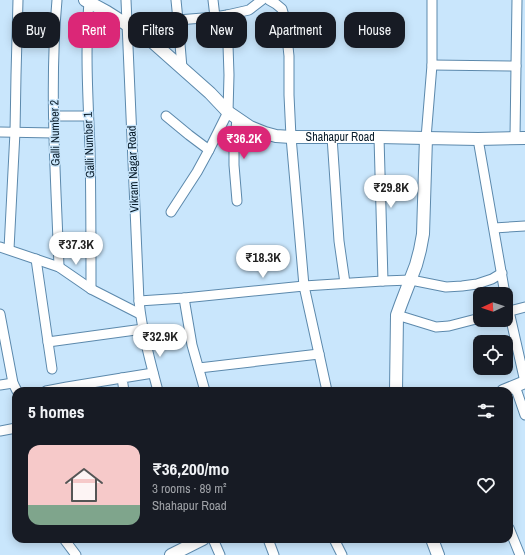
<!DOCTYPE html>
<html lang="en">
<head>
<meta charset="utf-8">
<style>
	body { margin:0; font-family:"Archivo Narrow",sans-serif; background:#20242c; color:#f1f3f6; height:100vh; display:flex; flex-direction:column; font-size:15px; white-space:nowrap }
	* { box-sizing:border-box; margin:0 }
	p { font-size:13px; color:#9ea1a6 }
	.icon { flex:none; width:22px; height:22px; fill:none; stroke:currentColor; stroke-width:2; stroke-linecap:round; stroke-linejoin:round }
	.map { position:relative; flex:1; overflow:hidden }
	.panel { position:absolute; left:12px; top:387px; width:501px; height:156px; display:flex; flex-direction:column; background:#171b24; border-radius:12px; box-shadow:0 2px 10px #0003 }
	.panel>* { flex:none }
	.banner { position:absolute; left:12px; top:12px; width:501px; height:36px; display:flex; gap:8px }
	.needle { width:26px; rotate:267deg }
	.buttons { position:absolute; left:473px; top:287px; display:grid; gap:8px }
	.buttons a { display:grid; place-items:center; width:40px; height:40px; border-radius:8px; background:#171b24; box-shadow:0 2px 10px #0003; font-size:20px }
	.price { position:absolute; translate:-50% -34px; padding:0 9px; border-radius:14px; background:#fff; color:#222; font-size:13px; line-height:26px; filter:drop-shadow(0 1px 2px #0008) }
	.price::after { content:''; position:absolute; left:50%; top:24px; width:12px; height:9px; margin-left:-6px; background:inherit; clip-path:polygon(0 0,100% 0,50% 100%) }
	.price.on { background:#db2777; color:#fff }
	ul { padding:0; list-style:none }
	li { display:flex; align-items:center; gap:12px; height:100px; padding:0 16px }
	li span { display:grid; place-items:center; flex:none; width:112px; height:80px; border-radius:12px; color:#555 }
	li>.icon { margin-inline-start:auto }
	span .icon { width:48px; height:48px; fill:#fffc; stroke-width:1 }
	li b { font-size:17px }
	h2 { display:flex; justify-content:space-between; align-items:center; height:48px; padding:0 16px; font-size:17px }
	.chip { padding:0 14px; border-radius:12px; background:#171b24; box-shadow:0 2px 10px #0003; font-size:14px; line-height:36px }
	.chip.on { background:#db2777; color:#fff }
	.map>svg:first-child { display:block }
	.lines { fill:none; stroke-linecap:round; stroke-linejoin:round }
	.street-casing { stroke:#5c89ac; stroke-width:11 }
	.secondary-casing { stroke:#5c89ac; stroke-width:14 }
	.street { stroke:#fff; stroke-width:9 }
	.secondary { stroke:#fff; stroke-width:12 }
	.labels { text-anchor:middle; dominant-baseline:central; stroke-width:3; stroke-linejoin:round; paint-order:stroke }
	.street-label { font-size:12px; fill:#091c2a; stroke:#c9e6fc }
</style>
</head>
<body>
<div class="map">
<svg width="525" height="555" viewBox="0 0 525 555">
	<rect width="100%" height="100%" fill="#c9e6fc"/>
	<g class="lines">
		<g class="street-casing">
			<g id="street">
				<path d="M57,0C49,88 56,179 59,267"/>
				<path d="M126,0L139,301C142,331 150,361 158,391"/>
				<polyline points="213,0 215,17 227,15 249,10 262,0"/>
				<polyline points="269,0 276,4 282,9 285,19 289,56 289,95 291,137 304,286 383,281 411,280 446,287 462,286 477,284 492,279 502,273"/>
				<path d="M89,2C85,50 88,99 90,148C91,195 91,242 91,289"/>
				<polyline points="128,24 178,20 176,0"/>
				<polyline points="432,65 516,66 517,0"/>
				<polyline points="182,68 178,20 215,17"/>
				<polyline points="54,116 88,116"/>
				<polyline points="166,116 189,135 209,150"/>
				<polyline points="237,119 234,148 234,165 237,201"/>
				<polyline points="0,132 54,133"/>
				<polyline points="332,137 339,241 345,283"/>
				<polyline points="379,137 383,281"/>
				<polyline points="515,137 516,66"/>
				<polyline points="426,138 432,65 432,0"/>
				<polyline points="478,139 505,294"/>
				<polyline points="171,212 197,172 209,150 228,112 229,75 227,15"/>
				<polyline points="494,228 525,226"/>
				<polyline points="0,247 59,267 91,289 140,314"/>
				<polyline points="9,249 15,132 16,75 18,0"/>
				<polyline points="36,259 48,342 143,329"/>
				<polyline points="184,298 192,345 205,391"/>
				<polyline points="506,298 525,382"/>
				<polyline points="139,301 184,298 304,286 319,354"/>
				<polyline points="506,312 525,307"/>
				<polyline points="0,314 13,383 17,391"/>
				<polyline points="397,315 436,327 449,326 480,318"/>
				<polyline points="48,342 52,369"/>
				<polyline points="199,368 319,354 327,391"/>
				<polyline points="0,385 13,383"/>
				<polyline points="515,386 525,415"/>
				<polyline points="46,391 67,387 122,378"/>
				<polyline points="124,391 122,378 153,373"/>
				<polyline points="0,431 16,428"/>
				<polyline points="509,528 520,555"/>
				<polyline points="64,539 76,555"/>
				<polyline points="213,539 220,555"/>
				<polyline points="268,539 274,555"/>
				<polyline points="334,539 342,555"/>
			</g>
		</g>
		<g class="secondary-casing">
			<g id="secondary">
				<path id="s1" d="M85,0L107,12L148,38L210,93L228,112L250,127L265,133L276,136L291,137H379L426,138"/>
				<polyline points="396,391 397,315 401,304 416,265 420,250 423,234 426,138 478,139 525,138"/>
				<polyline points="503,391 525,382"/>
				<polyline points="432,539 438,555"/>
				<polyline points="171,555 203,539"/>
			</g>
		</g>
		<use href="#street" class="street"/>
		<use href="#secondary" class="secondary"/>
	</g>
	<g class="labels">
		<g class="street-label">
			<text transform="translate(55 133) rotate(-91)">Galli Number 2</text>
			<text stroke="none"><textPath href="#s1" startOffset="301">Shahapur Road</textPath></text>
			<text transform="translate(89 145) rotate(-92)">Galli Number 1</text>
			<text transform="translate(133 169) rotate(-92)">Vikram Nagar Road</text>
		</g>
	</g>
</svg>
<div class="buttons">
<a><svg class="needle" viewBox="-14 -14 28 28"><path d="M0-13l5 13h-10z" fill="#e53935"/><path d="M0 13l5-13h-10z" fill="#9ea1a6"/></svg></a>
<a><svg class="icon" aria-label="locate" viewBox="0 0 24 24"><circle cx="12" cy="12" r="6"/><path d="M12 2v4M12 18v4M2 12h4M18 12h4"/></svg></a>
</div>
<b class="price on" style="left:244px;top:160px">₹36.2K</b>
<b class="price" style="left:391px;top:209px">₹29.8K</b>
<b class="price" style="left:76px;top:266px">₹37.3K</b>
<b class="price" style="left:263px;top:279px">₹18.3K</b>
<b class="price" style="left:160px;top:358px">₹32.9K</b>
<div class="banner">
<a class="chip">Buy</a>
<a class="chip on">Rent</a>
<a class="chip">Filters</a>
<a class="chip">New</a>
<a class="chip">Apartment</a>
<a class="chip">House</a>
</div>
<section class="panel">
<h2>5 homes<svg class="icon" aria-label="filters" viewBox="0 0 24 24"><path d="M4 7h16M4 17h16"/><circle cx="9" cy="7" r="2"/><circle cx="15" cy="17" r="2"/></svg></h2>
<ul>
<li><span style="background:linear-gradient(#f6c9c9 75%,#7fa58c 0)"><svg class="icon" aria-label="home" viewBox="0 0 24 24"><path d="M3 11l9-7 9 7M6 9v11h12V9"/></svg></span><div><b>₹36,200/mo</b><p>3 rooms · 89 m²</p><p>Shahapur Road</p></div><svg class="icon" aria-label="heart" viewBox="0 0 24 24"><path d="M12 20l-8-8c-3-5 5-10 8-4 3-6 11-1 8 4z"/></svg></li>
</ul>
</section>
</div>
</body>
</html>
